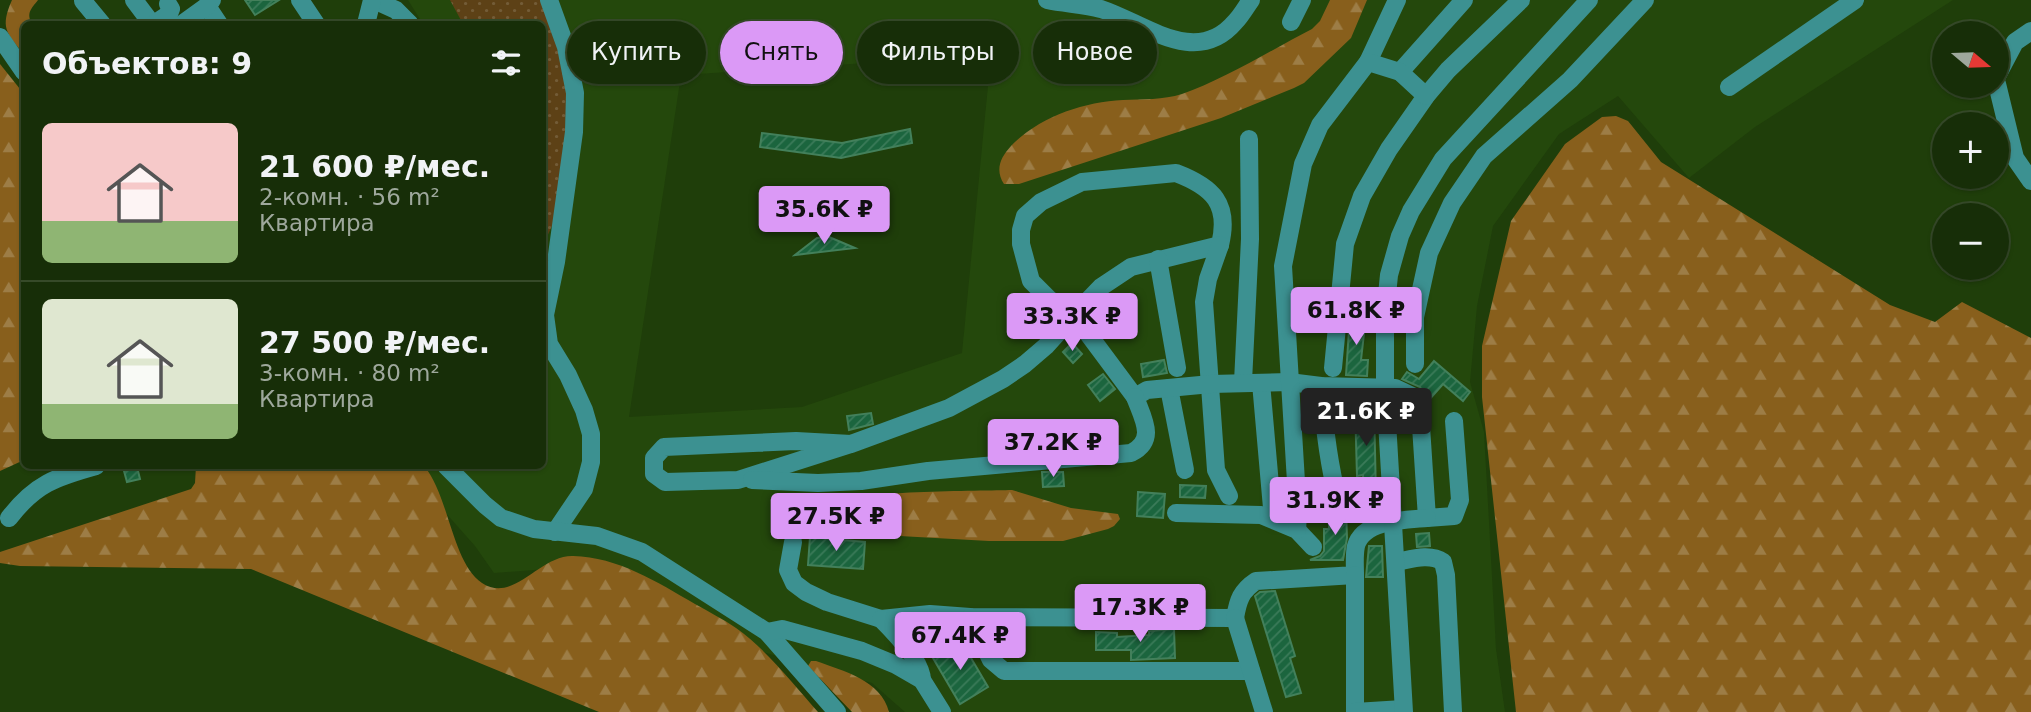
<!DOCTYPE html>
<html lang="ru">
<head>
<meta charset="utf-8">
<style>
	body { margin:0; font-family:"DejaVu Sans",sans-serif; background:#243a16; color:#f1f3f6; height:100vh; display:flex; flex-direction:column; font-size:26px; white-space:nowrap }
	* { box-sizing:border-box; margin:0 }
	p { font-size:23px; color:#9ea89c }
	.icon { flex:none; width:38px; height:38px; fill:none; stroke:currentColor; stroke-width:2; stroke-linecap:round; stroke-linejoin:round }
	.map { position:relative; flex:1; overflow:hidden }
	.side { position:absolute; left:21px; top:21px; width:525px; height:448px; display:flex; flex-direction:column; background:#172e08; border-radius:10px; box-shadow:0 2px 5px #0004,0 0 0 2px #364a29 }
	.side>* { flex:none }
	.top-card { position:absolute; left:567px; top:21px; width:665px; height:63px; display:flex; gap:14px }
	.needle { width:46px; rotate:109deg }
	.controls { position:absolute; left:1932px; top:21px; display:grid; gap:14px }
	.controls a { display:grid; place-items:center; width:77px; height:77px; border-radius:50%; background:#172e08; box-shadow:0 2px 5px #0004,0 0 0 2px #364a29; font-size:35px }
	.price { position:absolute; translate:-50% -60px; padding:0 16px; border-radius:7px; background:#db99f6; color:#111; font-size:23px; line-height:46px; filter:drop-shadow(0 2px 4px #0008) }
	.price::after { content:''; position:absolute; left:50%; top:42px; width:21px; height:16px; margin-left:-10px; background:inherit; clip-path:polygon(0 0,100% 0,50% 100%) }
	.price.selected { background:#222; color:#fff }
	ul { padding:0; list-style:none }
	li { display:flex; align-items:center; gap:21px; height:175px; padding:0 21px }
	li+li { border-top:2px solid #364a29 }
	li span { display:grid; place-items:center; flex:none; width:196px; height:140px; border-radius:10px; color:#555 }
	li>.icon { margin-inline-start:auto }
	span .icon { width:84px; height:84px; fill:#fffc; stroke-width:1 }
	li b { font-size:30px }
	h2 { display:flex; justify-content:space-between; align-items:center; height:84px; padding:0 21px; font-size:30px }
	.chip { padding:0 24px; border-radius:32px; background:#172e08; box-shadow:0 2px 5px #0004,0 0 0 2px #364a29; font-size:24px; line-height:63px }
	.chip.selected { background:#db99f6; color:#111 }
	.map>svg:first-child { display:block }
	.built { fill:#24480c; fill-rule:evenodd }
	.grass { fill:url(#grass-dots) }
	.forest { fill:url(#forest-firs) }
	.building { fill:url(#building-hatch); stroke:#43805b; stroke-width:2 }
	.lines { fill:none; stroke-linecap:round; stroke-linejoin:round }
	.minor { stroke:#3c9191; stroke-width:18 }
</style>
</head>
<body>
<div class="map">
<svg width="2031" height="712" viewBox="0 0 2031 712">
	<defs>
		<pattern id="grass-dots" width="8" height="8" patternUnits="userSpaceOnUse" patternTransform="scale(1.75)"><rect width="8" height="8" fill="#5d4116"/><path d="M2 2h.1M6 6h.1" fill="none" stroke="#735c37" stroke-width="1.8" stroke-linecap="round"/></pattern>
		<pattern id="forest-firs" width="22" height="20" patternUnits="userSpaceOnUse" patternTransform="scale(1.75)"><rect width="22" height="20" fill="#885f1c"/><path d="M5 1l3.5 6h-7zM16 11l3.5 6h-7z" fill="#9d7d46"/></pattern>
		<pattern id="building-hatch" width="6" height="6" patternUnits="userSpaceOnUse" patternTransform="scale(1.75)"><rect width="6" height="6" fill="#1b653e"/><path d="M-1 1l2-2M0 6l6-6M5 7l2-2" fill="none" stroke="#3b7b59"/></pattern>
	</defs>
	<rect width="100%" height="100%" fill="#1f3e0a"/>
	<path class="built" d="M408,0H1953L1755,127L1689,178L1618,96L1559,134L1493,226L1477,306L1470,382L1484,432L1496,649L1505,712H905L872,683L742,646L573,567L494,573L475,546L420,484L396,466H542V24H423ZM991,55L962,353L802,407L629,417L681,75Z"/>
	<polygon class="grass" points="450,0 542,0 559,42 567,94 567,132 554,222 543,245 542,24 463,24"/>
	<g class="forest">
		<path d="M12,0H38C31,9 26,13 32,24H24V54C6,33 0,27 12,0Z"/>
		<path d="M1330,0H1367L1351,38L1304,83L1294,88L1221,118L1019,184H1004C995,170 1000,158 1011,146C1039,117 1083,102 1123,100C1143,99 1163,100 1182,94C1223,80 1273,49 1312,29L1320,21Z"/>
		<polygon points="0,64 24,94 24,460 0,471"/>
		<polygon points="1616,116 1628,121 1661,162 1890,305 1935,322 1962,302 2031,338 2031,712 1516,712 1482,397 1482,346 1511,221 1565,144 1602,117"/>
		<path d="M196,466H424C449,495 452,563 482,583C514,604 539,555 573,556C618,557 657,582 695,604C709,612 723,619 736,628C766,649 794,685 818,712H599L251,569L20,566L0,563V552L191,489L195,483Z"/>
		<path d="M1012,490L1071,508L1118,514L1120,519L1114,526L1108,529L1063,541H989L864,534C850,532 837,531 827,520C827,515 828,509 832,505C847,490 984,491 1012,490Z"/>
		<path d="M811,661H816C843,671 881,680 889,712H852L808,666Z"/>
	</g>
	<g class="building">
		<polygon points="245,0 279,0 255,15"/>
		<polygon points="910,129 912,143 841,158 760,147 762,133 842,143"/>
		<polygon points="829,237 855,248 795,255 817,238"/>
		<polygon points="1350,315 1366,316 1361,360 1368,360 1367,376 1346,375"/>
		<polygon points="1072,343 1082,354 1073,363 1063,352"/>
		<polygon points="1164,360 1167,373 1143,377 1141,364"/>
		<polygon points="1434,361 1470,392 1463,401 1443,384 1428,401 1420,387 1402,379 1407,372 1419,379"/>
		<polygon points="1103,374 1115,389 1100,401 1088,385"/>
		<polygon points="1374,405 1376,496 1364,497 1363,475 1357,476 1355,406"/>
		<polygon points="871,413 873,424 849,430 847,416"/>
		<polygon points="137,467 140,479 127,482 124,471"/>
		<polygon points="1042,472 1063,472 1064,486 1043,487"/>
		<polygon points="1180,485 1206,486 1205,498 1180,497"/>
		<polygon points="1138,492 1165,494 1163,518 1137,516"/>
		<polygon points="1346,508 1347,538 1343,560 1310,560 1320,556 1324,551 1324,529 1329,529 1329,515 1333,515 1333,510 1340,511"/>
		<polygon points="1429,533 1430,546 1417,547 1416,534"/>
		<polygon points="810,537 865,542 863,569 808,565"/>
		<polygon points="1369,546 1382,546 1383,577 1366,577"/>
		<polygon points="1275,591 1295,656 1290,658 1301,693 1286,697 1255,596 1260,592"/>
		<polygon points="1174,629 1175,658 1131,660 1131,650 1096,650 1096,632 1117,633 1117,637 1149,635 1149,631"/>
		<polygon points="961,641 988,687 960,704 933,658"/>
	</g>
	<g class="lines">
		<g class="minor">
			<polyline points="134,0 152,24"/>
			<polyline points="212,0 207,6 219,24"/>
			<polyline points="300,0 316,24"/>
			<polyline points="374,0 396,10 410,24"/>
			<polyline points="549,0 566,47 575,93 574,132 556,262 545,315 549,344 568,375 584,410 591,434 591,462 584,489 555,532"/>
			<path d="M1047,0C1065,4 1084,4 1101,9C1144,23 1196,68 1235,22C1241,16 1246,7 1251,0"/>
			<polyline points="83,1 102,24"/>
			<polyline points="1291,22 1302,0"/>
			<polyline points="154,24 169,14 171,9 168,4"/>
			<polyline points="182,24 207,6"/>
			<polyline points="366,24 372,0"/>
			<polyline points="0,37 24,72"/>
			<polyline points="1368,62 1397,0"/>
			<polyline points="1400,72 1464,0"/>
			<polyline points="1997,76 2015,42 2031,31"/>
			<polyline points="1997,84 2015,158 2031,181"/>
			<polyline points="1729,87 1855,0"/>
			<path d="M1176,173C1213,187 1230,204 1220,245L1131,267L1101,287L1074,315L1050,300L1031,281L1021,244V230L1025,216L1041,202L1082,182Z"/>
			<polyline points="1220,245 1208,279 1204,302 1216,470 1229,496"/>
			<polyline points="1158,259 1177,368"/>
			<polyline points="1385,315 1415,317 1429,253 1452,203 1484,156 1570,80 1645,0"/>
			<polyline points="1415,317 1415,364"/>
			<polyline points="1333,368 1345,244 1362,196 1389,149 1426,96 1448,70 1521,0"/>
			<polyline points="1243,382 1250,239 1249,139"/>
			<polyline points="1261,383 1273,519"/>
			<path d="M1321,386C1324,425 1328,462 1338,500"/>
			<polyline points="1169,388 1185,470"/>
			<polyline points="851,444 738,480 665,482 654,474 654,458 664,447 796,441 851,444 949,408 1003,379 1025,364 1046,346 1074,315 1135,397 1147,390 1211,384 1289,382 1321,386 1395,388 1414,397 1420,411 1427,518 1454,516 1460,500 1454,421"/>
			<polyline points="446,466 485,505 501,518 534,529 597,536 642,552 767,632 837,712"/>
			<path d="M752,480L818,483L861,481L928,471L1131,453C1157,440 1143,419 1135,397"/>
			<polyline points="1176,513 1261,515 1297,530 1313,547"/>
			<path d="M9,518C35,484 56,477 96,466"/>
			<polyline points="1297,530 1298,515 1283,266 1303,164 1320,125 1368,62 1400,72 1426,96"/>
			<path d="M793,542L788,570L794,583L806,592L827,602L881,619L930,614L970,617L1235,618C1238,600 1241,591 1256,581L1355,575C1355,566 1354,555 1356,546C1363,520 1405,520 1427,518"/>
			<path d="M1397,562C1412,559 1430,553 1443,562L1446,575L1453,712"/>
			<polyline points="1355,575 1355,712"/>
			<polyline points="970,617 991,660 1004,671 1251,671"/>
			<polyline points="1235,618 1264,712"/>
			<path d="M881,619C894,632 922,661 922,680"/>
			<polyline points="767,632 782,629 862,651 896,665 922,680 942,712"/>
			<polyline points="1355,712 1403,709"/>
			<polyline points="1404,712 1385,387 1385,315 1389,275 1400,236 1411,211 1443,159 1589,0"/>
		</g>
	</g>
</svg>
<div class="controls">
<a><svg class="needle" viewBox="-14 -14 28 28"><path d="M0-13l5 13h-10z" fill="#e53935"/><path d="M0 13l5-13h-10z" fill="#9ea89c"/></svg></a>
<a>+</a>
<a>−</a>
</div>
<b class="price" style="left:824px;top:246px">35.6K ₽</b>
<b class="price" style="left:1356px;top:347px">61.8K ₽</b>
<b class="price" style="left:1072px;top:353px">33.3K ₽</b>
<b class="price selected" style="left:1366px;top:448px">21.6K ₽</b>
<b class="price" style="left:1053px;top:479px">37.2K ₽</b>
<b class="price" style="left:1335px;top:537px">31.9K ₽</b>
<b class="price" style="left:836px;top:553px">27.5K ₽</b>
<b class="price" style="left:1140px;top:644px">17.3K ₽</b>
<b class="price" style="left:960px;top:672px">67.4K ₽</b>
<div class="top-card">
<a class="chip">Купить</a>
<a class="chip selected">Снять</a>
<a class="chip">Фильтры</a>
<a class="chip">Новое</a>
</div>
<section class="side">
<h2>Объектов: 9<svg class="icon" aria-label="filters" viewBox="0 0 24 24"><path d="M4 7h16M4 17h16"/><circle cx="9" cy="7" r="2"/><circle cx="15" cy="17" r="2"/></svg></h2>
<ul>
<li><span style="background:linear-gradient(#f6c9c9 70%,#8fb573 0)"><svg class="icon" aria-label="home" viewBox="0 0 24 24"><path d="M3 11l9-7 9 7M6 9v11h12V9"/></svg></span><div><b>21 600 ₽/мес.</b><p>2-комн. · 56 m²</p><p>Квартира</p></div></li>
<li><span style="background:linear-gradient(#dfe7d0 75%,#8fb573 0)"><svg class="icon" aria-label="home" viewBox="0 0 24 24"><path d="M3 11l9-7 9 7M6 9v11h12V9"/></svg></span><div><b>27 500 ₽/мес.</b><p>3-комн. · 80 m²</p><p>Квартира</p></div></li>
</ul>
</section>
</div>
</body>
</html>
